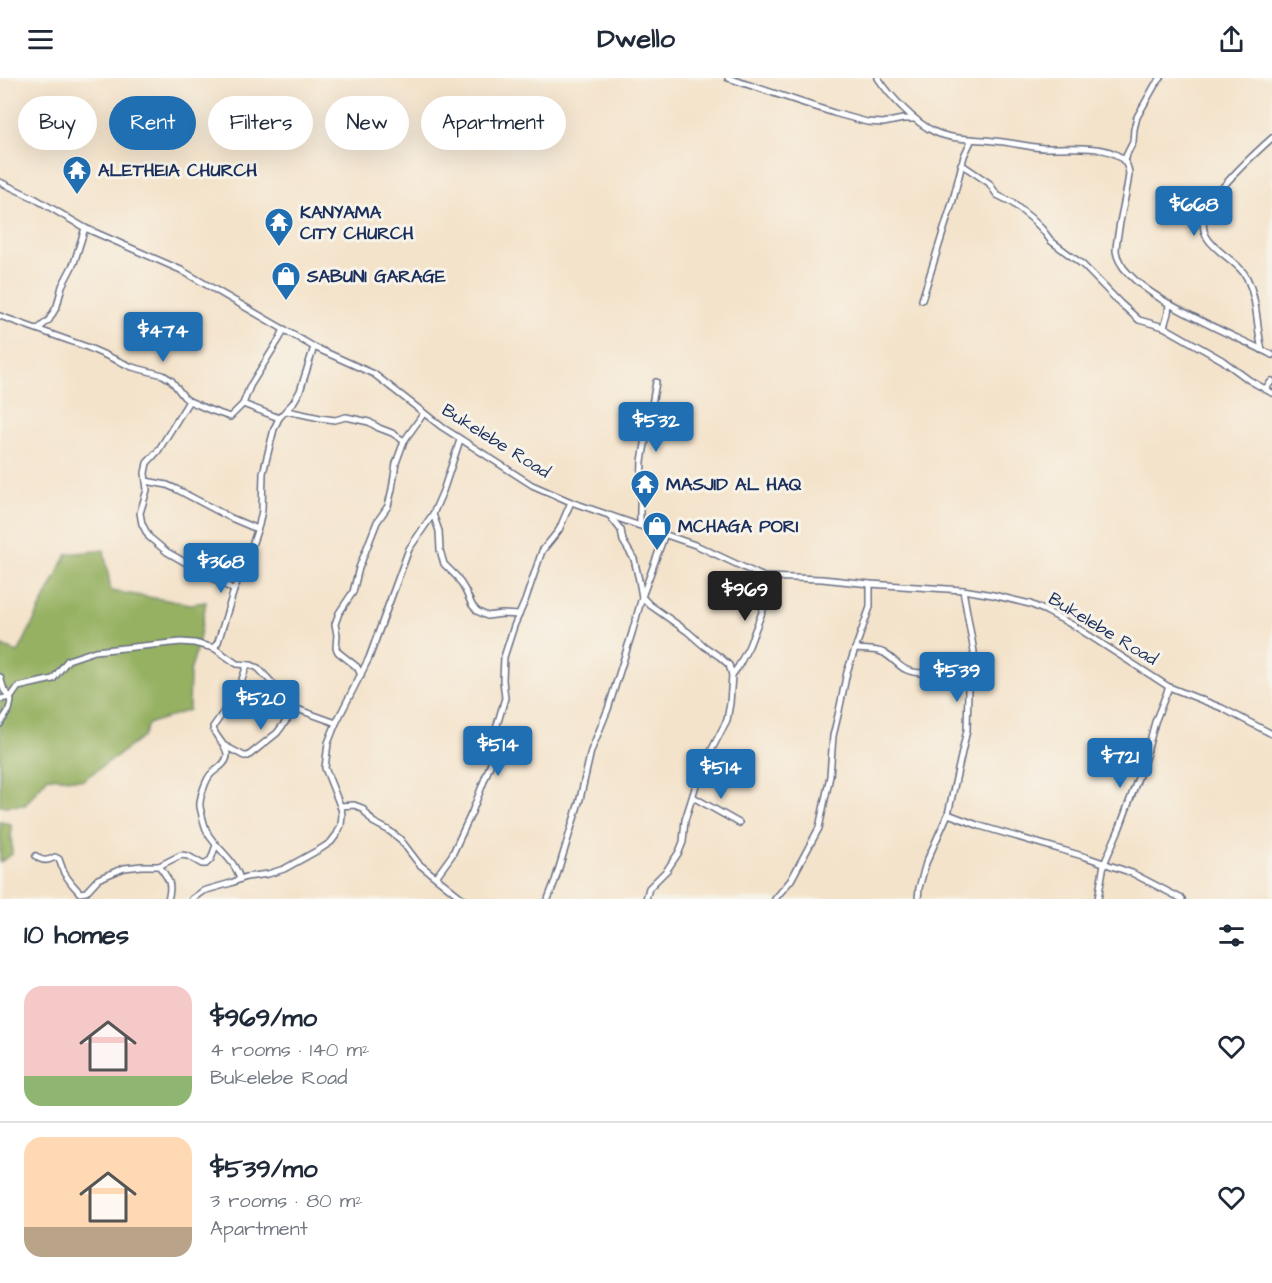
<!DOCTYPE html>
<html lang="en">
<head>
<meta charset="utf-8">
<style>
	body { margin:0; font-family:"Architects Daughter",sans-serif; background:#f6f6f7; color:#1f2937; height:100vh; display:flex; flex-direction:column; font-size:22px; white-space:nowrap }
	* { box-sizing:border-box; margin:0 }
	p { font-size:20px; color:#747a83 }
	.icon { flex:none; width:33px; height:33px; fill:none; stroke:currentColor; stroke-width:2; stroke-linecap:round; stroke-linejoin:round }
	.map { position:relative; height:821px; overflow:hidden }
	.panel { display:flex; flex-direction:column; background:#fff; flex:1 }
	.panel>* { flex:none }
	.guide { position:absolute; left:18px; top:18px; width:600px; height:54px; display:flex; gap:12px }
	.price { position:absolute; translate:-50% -51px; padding:0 14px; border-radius:6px; background:#1f6fb2; color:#fff; font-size:20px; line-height:39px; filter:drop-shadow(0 2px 3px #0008) }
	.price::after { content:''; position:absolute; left:50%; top:36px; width:18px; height:14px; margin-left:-9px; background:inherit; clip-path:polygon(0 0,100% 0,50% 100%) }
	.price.selected { background:#222; color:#fff }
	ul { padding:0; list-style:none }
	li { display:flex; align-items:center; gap:18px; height:150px; padding:0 24px }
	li+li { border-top:2px solid #e0e1e3 }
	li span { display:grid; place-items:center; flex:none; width:168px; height:120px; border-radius:18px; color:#555 }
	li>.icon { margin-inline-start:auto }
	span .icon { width:72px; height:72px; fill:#fffc; stroke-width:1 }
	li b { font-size:26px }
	h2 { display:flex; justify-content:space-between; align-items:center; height:72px; padding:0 24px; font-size:26px }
	.tag { padding:0 21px; border-radius:27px; background:#fff; box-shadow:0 6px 24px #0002; font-size:21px; line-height:54px }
	.tag.selected { background:#1f6fb2; color:#fff }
	header { display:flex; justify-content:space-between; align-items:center; height:78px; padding:0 24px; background:#fff; font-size:27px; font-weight:800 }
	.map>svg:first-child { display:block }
	.forest { fill:#96b162; stroke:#587060; stroke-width:1.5 }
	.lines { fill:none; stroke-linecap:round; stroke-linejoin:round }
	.minor-casing { stroke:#676e84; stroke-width:8 }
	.minor { stroke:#fff; stroke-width:5 }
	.labels { text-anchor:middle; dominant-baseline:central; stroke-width:6; stroke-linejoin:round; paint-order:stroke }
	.poi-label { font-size:18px; font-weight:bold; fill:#1b2f5e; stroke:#f7f3e8; text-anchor:start }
	.street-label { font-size:18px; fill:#1b2f5e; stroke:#f7f3e8 }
</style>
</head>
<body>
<header><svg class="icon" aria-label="menu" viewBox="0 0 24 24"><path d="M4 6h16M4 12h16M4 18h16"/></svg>Dwello<svg class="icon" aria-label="share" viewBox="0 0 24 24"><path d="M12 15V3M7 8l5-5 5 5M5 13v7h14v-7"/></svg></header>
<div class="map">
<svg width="1272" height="821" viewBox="0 0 1272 821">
	<rect width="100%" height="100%" fill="#f7f3e8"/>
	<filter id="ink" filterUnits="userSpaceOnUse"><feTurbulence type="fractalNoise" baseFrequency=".0167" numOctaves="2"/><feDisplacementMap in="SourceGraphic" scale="12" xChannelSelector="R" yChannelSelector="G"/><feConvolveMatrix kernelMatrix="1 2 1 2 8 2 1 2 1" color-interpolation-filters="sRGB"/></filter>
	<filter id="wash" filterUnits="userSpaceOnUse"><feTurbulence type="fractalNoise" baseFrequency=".008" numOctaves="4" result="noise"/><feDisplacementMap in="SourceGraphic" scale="24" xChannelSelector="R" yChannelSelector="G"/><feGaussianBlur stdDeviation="1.35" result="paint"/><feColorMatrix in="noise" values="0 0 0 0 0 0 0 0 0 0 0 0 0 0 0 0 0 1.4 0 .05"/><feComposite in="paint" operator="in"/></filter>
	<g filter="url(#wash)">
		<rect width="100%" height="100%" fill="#f4e3cb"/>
		<g class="forest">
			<polygon points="104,472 111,513 191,526 206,524 199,562 190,594 189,632 148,646 143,659 83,702 48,699 25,727 0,728 0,567 18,575 67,476"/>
			<polygon points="0,744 11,746 12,776 0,784"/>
		</g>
	</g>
	<g filter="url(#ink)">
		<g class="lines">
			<g class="minor-casing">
				<g id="minor">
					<polyline points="728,0 834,35 867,44 883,45 903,41 915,41"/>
					<path d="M878,0C890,18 915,45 935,54C952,62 975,61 994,63C1011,64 1027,69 1044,70C1067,71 1127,62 1129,96C1127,114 1122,132 1119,150C1118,157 1116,165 1116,173C1121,215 1238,258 1272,277"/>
					<polyline points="1124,82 1133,64 1134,51 1137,39 1155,7 1161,0"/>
					<polyline points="961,86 989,105 997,117 1011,124 1031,140 1042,151 1051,163 1083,187 1120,225 1139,242 1164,249 1222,282 1249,302 1272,315"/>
					<polyline points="0,104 34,120 85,150 181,192 314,269 374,296 442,349 532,407 571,424 698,468 764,499 822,501 870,506 963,512 993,517 1030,526 1046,533 1076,549 1169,609 1222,630 1272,656"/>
					<polyline points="922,222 953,122 964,78 972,61"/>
					<polyline points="0,238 87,269 132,289 163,297 171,302 184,319 189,323 210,332 230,339 243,326 250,308 280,260 284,251"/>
					<polyline points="1164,249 1168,235 1169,226"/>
					<polyline points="38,251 49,242 57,228 62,208 74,185 85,150"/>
					<path d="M1262,272C1256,247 1258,223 1247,200C1239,184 1219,177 1208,161C1204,155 1202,148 1204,140C1210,116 1253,77 1272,60"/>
					<polyline points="1265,311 1272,303"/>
					<polyline points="189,323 158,373 147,385 145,395 147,412 140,435 142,446 149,459 167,474 234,512"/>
					<polyline points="243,326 279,340"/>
					<polyline points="287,333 320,340 335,342 346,339 369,344 379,350 392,355 404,363"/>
					<polyline points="146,403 167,407 176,411 231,440 257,451"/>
					<polyline points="433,436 439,453 440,472 444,486 457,499 465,512 472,527 477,533 487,538 502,536 519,537"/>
					<polyline points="610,438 621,452 623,463 634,481 639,502 642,519 650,527 688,554 704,568 720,579 729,587 732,597 730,625 727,642 712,671 696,707 685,742 683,764 679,774 667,792 649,810 646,821"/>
					<polyline points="640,447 640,432 642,383 656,304"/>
					<polyline points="214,570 237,586 251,587 258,590 297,631 336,645"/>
					<path d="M855,571C864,572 876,571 884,575C900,585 900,594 922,595L973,581"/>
					<polyline points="361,597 357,589 338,574 336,570 337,557 335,546 339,535 353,514 359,490 377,444 388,428 392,411 396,385 404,363 424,335"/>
					<polyline points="732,597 738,589 749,568 766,524 771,500"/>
					<polyline points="0,599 4,612 10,619 11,623 9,632 0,646"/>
					<polyline points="0,621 11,619 18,609 53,601 68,582 95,573 181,564 194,565 214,570 218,564 234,512 249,476 259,447 262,432 263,395 274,351 279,340 293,325 300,313 314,269"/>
					<polyline points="225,668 244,678 248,678 277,655 296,630"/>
					<polyline points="693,719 739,745"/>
					<polyline points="340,728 354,727 362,730 373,744 388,752 400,761 419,786 463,821"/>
					<polyline points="948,736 980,748 1086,779 1132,795 1182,821"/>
					<path d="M36,778C42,784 48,783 55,779L59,781L64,795L72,806L80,815L86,814L98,801L124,790L142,788H159L181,777L188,778L202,786H206L211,781L216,767"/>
					<path d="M159,788C168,800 173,805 168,821"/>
					<polyline points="436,799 452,777 472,734 494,677 496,670 495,654 505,620 503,602 504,579 514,548 525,523 542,473 559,452 571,424"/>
					<path d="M240,801C235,782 218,772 208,756C204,748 202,738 200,729C199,721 206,700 212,695C218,690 226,686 227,678C228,667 214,659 213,649L234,619L240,607L247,587"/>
					<polyline points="192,821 203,813 231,805 246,799 268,796 284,791 322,770 331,764 337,756 341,747 342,737 341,730 325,690 328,665 336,645 369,580 409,471 433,436 443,413 460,362"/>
					<polyline points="548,821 555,803 580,721 591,673 608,631 632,555 642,519 665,456"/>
					<polyline points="775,821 791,802 819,750 830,698 833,658 839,633 847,594 870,529 870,506"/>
					<polyline points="918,821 919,810 926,785 948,736 967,652 968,612 974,574 963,512"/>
					<polyline points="1098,821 1104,786 1120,749 1146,678 1155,644 1169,609"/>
				</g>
			</g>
			<use href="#minor" class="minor"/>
		</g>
	</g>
	<defs>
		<g id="temple-pin" transform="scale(1.5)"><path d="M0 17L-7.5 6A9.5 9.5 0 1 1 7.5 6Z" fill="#1f6fb2" stroke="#f7f3e8"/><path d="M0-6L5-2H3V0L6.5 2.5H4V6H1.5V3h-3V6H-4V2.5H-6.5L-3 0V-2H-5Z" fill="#fff"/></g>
		<g id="shop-pin" transform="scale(1.5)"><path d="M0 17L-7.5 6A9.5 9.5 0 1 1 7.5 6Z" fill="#1f6fb2" stroke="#f7f3e8"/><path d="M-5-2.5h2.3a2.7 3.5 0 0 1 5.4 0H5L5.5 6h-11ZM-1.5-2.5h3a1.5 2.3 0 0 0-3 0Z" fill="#fff"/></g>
	</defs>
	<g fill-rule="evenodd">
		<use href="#temple-pin" x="77" y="92"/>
		<use href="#temple-pin" x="279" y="144"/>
		<use href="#shop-pin" x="286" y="198"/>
		<use href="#temple-pin" x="645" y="406"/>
		<use href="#shop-pin" x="657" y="448"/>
	</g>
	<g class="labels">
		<g class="poi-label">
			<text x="98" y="92">ALETHEIA CHURCH</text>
			<text x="300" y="134">KANYAMA<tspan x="300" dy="21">CITY CHURCH</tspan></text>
			<text x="307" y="198">SABUNI GARAGE</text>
			<text x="666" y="406">MASJID AL HAQ</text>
			<text x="678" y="448">MCHAGA PORI</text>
		</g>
		<g class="street-label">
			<text transform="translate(496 363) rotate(32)">Bukelebe Road</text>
			<text transform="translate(1103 551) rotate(31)">Bukelebe Road</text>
		</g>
	</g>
</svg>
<b class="price" style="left:1194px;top:159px">$668</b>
<b class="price" style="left:163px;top:285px">$474</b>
<b class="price" style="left:656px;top:375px">$532</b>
<b class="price" style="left:221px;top:516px">$368</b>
<b class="price selected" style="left:745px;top:544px">$969</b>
<b class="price" style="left:957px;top:625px">$539</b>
<b class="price" style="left:261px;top:653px">$520</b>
<b class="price" style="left:498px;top:699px">$514</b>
<b class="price" style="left:1120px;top:711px">$721</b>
<b class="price" style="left:721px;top:722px">$514</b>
<div class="guide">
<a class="tag">Buy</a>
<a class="tag selected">Rent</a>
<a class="tag">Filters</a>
<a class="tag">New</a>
<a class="tag">Apartment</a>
</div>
</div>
<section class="panel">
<h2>10 homes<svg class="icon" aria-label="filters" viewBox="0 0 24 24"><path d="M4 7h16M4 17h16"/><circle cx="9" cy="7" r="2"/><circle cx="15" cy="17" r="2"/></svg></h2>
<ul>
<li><span style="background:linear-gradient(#f6c9c9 75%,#8fb573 0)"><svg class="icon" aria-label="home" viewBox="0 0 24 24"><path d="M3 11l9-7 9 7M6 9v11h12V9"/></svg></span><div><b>$969/mo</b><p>4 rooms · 140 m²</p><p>Bukelebe Road</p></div><svg class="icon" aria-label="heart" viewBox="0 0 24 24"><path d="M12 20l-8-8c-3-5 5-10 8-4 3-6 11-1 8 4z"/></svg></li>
<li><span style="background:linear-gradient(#ffd9b3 75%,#b9a48a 0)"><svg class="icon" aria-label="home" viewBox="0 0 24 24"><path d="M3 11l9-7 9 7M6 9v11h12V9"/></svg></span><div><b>$539/mo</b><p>3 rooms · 80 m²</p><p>Apartment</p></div><svg class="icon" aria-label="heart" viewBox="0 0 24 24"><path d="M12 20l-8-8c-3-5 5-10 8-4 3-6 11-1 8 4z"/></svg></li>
</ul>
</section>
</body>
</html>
